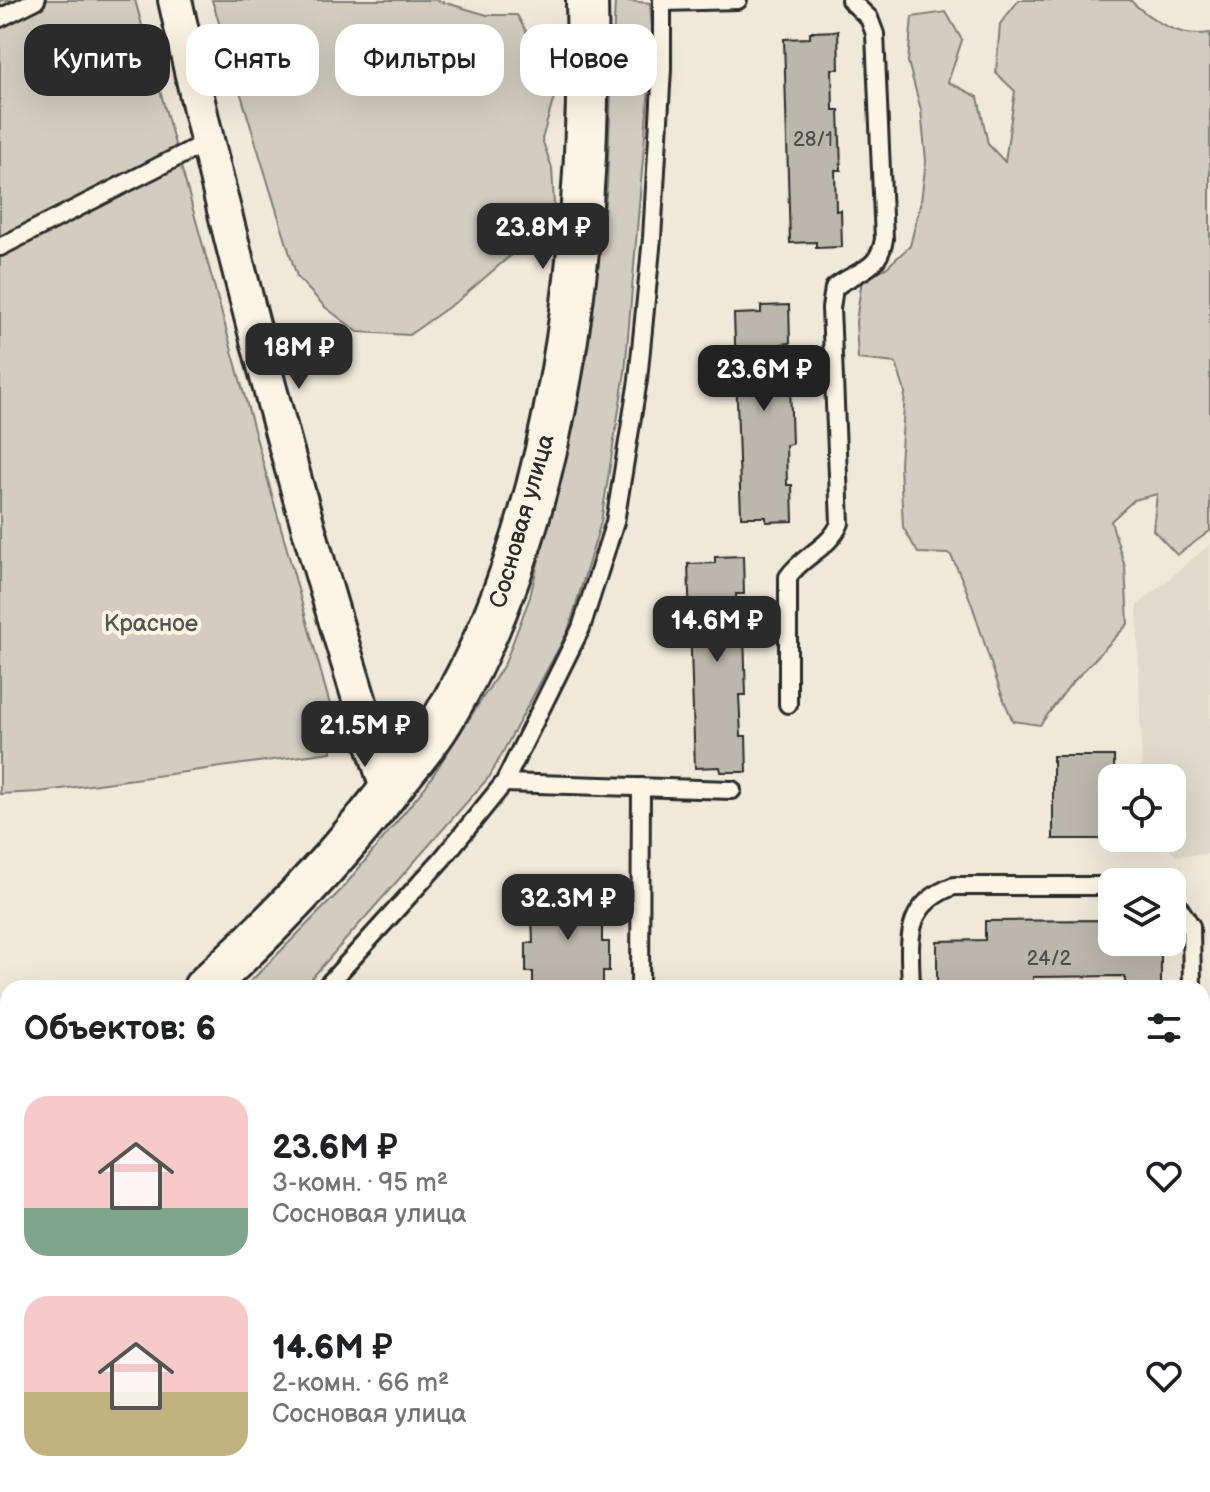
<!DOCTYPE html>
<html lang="ru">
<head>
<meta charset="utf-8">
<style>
	body { margin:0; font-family:"Balsamiq Sans",sans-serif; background:#f6f6f6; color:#202124; height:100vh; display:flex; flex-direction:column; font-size:30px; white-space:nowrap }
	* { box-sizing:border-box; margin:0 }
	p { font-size:26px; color:#757577 }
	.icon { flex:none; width:44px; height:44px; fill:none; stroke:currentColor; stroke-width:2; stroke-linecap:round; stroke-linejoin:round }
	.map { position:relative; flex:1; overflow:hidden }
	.drawer { position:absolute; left:0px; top:980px; width:1210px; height:512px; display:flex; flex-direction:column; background:#fff; border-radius:24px 24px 0 0; box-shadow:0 8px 32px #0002 }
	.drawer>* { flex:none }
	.guide { position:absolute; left:24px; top:24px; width:800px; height:72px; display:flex; gap:16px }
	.tools { position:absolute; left:1098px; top:764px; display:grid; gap:16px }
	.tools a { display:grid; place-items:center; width:88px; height:88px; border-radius:16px; background:#fff; box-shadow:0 8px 32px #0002; font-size:40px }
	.price { position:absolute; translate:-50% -68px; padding:0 18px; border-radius:16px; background:#2b2b2b; color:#fff; font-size:26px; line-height:52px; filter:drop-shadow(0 2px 4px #0008) }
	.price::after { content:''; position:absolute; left:50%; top:48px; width:24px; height:18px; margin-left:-12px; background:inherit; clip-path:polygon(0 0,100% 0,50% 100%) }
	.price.selected { background:#222; color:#fff }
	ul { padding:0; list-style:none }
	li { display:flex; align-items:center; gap:24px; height:200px; padding:0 24px }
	li span { display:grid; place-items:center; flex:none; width:224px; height:160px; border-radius:24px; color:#555 }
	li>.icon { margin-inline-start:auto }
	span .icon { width:96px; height:96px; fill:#fffc; stroke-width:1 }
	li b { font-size:34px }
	h2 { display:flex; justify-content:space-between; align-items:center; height:96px; padding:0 24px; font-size:34px }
	.pill { padding:0 28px; border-radius:24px; background:#fff; box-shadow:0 8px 32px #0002; font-size:28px; line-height:72px }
	.pill.selected { background:#2b2b2b; color:#fff }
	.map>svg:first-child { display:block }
	.built { fill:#e0dacc }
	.green { fill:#d2cdc0; stroke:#7e7c76; stroke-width:2 }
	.building { fill:#bcb7ac; stroke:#2b2b2b; stroke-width:2 }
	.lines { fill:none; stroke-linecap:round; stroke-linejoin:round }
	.service-casing { stroke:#2b2b2b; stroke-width:22 }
	.minor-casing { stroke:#2b2b2b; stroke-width:38 }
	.tertiary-casing { stroke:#2b2b2b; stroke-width:46 }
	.service { stroke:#fcf5e5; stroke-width:16 }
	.minor { stroke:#fcf5e5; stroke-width:32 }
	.tertiary { stroke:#fcf5e5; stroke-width:40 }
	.labels { text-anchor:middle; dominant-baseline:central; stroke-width:8; stroke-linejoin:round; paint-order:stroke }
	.number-label { font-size:20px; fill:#4f4e4b }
	.street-label { font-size:24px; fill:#2b2b2b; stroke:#fcf5e5 }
	.park-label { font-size:24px; fill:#555450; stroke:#fcf5e5 }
</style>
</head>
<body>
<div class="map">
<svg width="1210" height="1492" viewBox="0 0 1210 1492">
	<rect width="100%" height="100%" fill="#efe9da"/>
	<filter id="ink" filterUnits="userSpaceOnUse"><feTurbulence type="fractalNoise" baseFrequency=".0125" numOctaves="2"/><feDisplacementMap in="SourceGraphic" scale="16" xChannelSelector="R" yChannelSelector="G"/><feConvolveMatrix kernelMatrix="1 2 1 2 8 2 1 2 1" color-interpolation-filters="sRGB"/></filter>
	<g filter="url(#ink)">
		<polygon class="built" points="1210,544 1210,854 1176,856 1157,838 1172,838 1172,778 1142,778 1137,606"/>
		<g class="green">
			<polygon points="0,0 135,0 332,712 331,752 39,792 0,794"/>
			<polygon points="212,0 436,0 487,15 517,15 532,42 557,62 559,80 542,139 552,168 554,205 532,237 460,299 409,335 358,332 325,307 297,277"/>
			<polygon points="615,0 650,3 653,40 625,372 601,522 568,631 490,776 303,988 244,988 342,889 426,786 505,663 530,597 586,360 607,186"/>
			<path d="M1019,0H1130C1151,20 1179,39 1210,33V531L1177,555L1153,530L1157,494L1134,500L1111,521L1125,567L1128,624L1070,685L1040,725L1013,721C987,667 979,608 950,554L918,553L903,527L900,464L905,392L896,363L858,359L856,322L862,279L886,268L910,246L921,201L926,161L921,110L908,62L912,17L946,12L962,40L948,82L978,97L988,144L1005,162L1015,91L996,73L1000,24Z"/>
		</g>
		<g class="building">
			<polygon points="838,31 839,69 832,69 833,110 839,110 841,170 835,170 836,211 841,210 842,247 816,248 816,242 790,243 784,39 810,38 810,32"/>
			<polygon points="789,305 790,343 782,344 784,385 790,384 792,444 786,445 787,485 792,485 793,521 766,522 766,517 741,517 734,314 761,313 761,306"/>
			<polygon points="743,556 744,594 736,594 738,635 744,635 746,695 739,695 741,736 746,736 747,772 721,772 720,767 695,768 688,564 715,563 715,557"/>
			<polygon points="1053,756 1114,756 1115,839 1053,839"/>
			<polygon points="592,888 592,915 602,915 602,942 609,942 609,971 603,971 603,988 533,988 533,972 526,972 526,943 533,943 532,916 543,916 542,889"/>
			<polygon points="1112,920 1112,942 1161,942 1161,988 1125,988 1125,976 1033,977 1033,988 937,988 937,941 985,940 985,921"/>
			<polygon points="127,1484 175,1484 178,1492 132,1492 128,1490"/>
			<polygon points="860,1484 911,1484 912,1492 844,1492 849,1487 852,1491"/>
			<rect x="1073" y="1484" width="76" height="8"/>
		</g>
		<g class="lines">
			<g class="service-casing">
				<g id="service">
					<polyline points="663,2 738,0"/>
					<polyline points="0,18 36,0"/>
					<polyline points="0,247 207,142"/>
					<path d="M788,704V577C803,555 830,548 840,523L831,308L834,288C856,270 879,272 884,239L875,34L869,18L850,0"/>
					<polyline points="504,783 732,790"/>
					<polyline points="1172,897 1191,926 1192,988"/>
					<polyline points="325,988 442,859 504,783 581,628 615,522 638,380 652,238 662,69 662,0"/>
					<polyline points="640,988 641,787"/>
					<path d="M911,988C910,941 902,905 954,886H1112"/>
					<polyline points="0,1226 8,1221"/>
					<polyline points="1202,1378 1210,1382"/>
					<polyline points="85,1484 85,1492"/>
				</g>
			</g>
			<g class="minor-casing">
				<path id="minor" d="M175,0C234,267 305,531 388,792"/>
			</g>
			<g class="tertiary-casing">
				<g id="tertiary">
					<path d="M204,988C274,924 340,855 397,780C412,761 429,742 441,722C563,522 592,230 587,0"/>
					<polyline points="0,1126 8,1122"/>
				</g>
			</g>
			<use href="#service" class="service"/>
			<use href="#minor" class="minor"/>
			<use href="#tertiary" class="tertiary"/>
		</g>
	</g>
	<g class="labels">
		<g class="number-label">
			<text x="813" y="140">28/1</text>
			<text x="1049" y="959">24/2</text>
		</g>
		<g class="street-label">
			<text transform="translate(522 521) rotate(-74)">Сосновая улица</text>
		</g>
		<g class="park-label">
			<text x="151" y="623">Красное</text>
		</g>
	</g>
</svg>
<div class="tools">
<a><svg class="icon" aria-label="locate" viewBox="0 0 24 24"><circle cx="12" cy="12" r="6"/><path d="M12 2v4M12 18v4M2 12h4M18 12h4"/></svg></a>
<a><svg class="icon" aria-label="layers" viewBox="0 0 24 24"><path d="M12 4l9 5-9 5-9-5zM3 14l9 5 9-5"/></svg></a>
</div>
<b class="price" style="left:543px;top:271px">23.8M ₽</b>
<b class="price" style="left:299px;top:391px">18M ₽</b>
<b class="price selected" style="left:764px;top:413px">23.6M ₽</b>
<b class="price" style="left:717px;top:664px">14.6M ₽</b>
<b class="price" style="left:365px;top:769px">21.5M ₽</b>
<b class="price" style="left:568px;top:942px">32.3M ₽</b>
<div class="guide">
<a class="pill selected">Купить</a>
<a class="pill">Снять</a>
<a class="pill">Фильтры</a>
<a class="pill">Новое</a>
</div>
<section class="drawer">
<h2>Объектов: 6<svg class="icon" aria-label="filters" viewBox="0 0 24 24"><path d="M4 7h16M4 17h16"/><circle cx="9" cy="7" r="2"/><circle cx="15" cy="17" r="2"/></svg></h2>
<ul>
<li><span style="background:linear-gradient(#f6c9c9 70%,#7fa58c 0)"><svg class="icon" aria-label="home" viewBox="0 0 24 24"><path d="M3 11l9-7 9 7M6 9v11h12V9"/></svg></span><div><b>23.6M ₽</b><p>3-комн. · 95 m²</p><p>Сосновая улица</p></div><svg class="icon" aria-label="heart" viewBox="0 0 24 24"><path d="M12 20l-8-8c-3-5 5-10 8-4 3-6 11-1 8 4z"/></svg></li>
<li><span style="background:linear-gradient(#f6c9c9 60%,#c2b280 0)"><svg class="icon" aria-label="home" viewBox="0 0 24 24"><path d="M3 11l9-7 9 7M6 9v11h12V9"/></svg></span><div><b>14.6M ₽</b><p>2-комн. · 66 m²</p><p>Сосновая улица</p></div><svg class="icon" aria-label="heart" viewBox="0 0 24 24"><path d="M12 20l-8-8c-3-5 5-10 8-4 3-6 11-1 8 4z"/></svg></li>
</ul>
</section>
</div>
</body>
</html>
